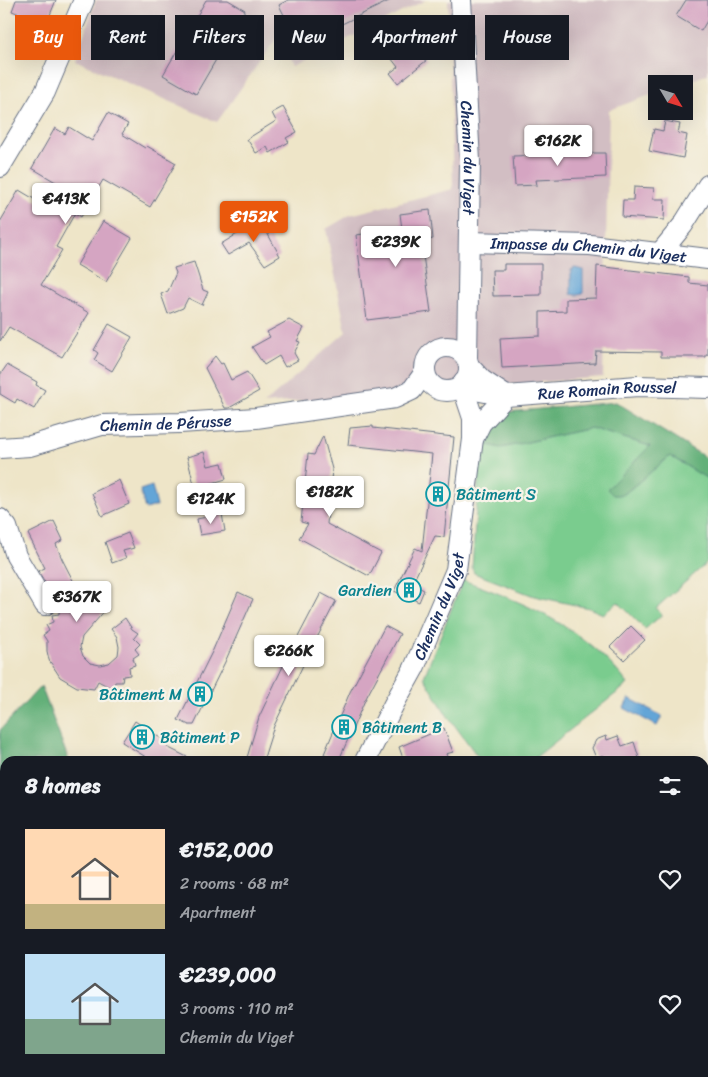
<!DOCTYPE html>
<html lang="en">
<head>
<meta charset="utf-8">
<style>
	body { margin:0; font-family:Sriracha,sans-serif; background:#242831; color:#f1f3f6; height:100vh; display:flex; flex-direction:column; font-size:19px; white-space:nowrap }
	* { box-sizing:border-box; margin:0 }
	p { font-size:16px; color:#9ea1a6 }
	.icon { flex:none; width:28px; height:28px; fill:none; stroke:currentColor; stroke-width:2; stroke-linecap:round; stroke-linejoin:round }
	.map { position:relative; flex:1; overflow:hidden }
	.panel { position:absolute; left:0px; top:756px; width:709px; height:321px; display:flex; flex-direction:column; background:#171b24; border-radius:15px 15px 0 0; box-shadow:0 5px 20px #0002 }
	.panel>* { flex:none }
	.top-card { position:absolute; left:15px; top:15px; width:679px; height:45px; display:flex; gap:10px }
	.needle { width:32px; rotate:128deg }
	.controls { position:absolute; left:648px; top:75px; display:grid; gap:10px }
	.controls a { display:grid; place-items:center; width:45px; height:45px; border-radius:0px; background:#171b24; box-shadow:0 5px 20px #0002; font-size:25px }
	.price { position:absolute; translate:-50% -42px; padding:0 11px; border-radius:5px; background:#fff; color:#222; font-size:16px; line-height:32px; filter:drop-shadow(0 1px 2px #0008) }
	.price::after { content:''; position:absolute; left:50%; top:30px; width:15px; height:11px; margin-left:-8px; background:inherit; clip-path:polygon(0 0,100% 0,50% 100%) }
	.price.on { background:#ea580c; color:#fff }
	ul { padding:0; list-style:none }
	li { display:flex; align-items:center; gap:15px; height:125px; padding:0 25px }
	li span { display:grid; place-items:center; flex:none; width:140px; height:100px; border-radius:0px; color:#555 }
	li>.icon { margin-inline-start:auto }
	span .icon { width:60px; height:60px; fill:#fffc; stroke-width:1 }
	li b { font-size:21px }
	h2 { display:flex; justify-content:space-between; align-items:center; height:60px; padding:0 25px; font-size:21px }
	.chip { padding:0 18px; border-radius:0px; background:#171b24; box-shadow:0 5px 20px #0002; font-size:18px; line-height:45px }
	.chip.on { background:#ea580c; color:#fff }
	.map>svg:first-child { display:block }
	.industrial { fill:#d2bec3 }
	.green { fill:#7acc8e; stroke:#4a7e76 }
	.forest { fill:#63b079; stroke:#3f706c }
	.water { fill:#63a5d7; stroke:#3f6a9a }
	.building { fill:#d5a5c2 }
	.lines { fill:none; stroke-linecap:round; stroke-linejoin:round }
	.minor-casing { stroke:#656f83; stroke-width:22 }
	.minor { stroke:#fff; stroke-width:20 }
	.labels { text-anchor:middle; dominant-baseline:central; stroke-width:4.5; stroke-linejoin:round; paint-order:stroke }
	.street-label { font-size:16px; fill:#1b2f5e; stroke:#f7f3e8 }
	.culture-label { font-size:16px; fill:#0d838f; stroke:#f7f3e8; text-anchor:start }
</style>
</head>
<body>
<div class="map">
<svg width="708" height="1077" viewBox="0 0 708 1077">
	<rect width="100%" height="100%" fill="#f7f3e8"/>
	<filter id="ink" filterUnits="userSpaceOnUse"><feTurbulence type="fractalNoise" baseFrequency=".02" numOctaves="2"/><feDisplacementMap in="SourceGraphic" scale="10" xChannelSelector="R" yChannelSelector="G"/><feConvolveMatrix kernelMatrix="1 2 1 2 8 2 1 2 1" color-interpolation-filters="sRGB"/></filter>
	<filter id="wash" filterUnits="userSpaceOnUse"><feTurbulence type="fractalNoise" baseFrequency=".0096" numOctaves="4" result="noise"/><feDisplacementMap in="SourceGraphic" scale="20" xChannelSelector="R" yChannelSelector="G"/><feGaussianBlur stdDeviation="1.12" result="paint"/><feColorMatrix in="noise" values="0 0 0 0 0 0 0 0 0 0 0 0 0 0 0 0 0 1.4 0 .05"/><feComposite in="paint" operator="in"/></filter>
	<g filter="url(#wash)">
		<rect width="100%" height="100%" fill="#eee5c8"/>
		<g class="industrial">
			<polygon points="96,0 426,0 291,67 278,36 217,122 75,60"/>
			<polygon points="448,0 708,0 708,74 682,84 656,84 656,93 609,110 603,377 264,404 346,332 326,229 350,215 453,189"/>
		</g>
		<g class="green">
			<polygon points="591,428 650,446 607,489 623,495 670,456 708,479 708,562 656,608 662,615 645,629 618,602 603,614 589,608 534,596 474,573 472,568 481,443 501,448"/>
			<path d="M463,580C528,604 584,627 628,684L531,761H481L447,715L424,677Z"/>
		</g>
		<g class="forest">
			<polygon points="616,402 708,459 708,479 670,456 623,495 613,495 607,489 650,446 591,428 501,448 481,443 496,413"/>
			<polygon points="41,686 69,761 5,761 5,868 0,862 0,730"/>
			<polygon points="118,1073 241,1072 243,1077 117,1077"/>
		</g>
		<g class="water">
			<polygon points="575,268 583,270 583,294 577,295 571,294 571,270"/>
			<polygon points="152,486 157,506 145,509 140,490"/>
			<polygon points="629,698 662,716 657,726 624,708"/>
		</g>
		<g id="blocks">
			<g class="building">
				<polygon points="16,0 56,0 48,20 41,18 40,22 12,11"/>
				<polygon points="206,0 228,0 245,10 196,94 163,75"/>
				<polygon points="288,0 391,0 299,45 279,5"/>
				<polygon points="686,0 708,0 708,19 701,31 676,16"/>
				<polygon points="412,41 427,60 398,83 390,73 398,67 391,58"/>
				<polygon points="283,107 297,132 286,138 289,142 270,153 267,147 256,153 247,139 276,121 272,113"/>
				<polygon points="108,113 128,124 122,134 145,148 147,146 176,163 150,207 103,180 81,217 75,213 56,247 62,250 41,285 89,313 62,357 9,327 0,341 0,222 19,190 51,209 64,187 32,168 55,128 65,134 69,127 92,141"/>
				<polygon points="665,121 680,124 678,133 687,135 683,158 649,151 654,129 663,131"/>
				<polygon points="595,153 605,153 606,177 536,180 537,185 515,186 513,156"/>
				<polygon points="634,187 654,188 653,199 665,199 664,220 622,217 623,200 633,200"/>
				<polygon points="430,210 433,239 421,241 431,312 367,320 356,235 402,229 400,214"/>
				<polygon points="260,220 280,256 265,265 249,243 228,255 221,244"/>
				<polygon points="103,221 132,238 106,282 77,265"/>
				<polygon points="194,262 203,290 208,292 202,305 188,298 183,308 168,314 161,294 168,291 176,273 174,268"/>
				<polygon points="504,264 541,264 541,295 493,296 492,270 504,270"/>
				<polygon points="597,266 689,277 689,283 708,285 708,355 706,355 706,357 661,357 661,352 596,351 595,363 502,368 500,338 540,336 540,312 566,311 566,299 596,298"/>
				<polygon points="289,320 304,328 297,341 300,342 294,353 298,360 285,367 279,356 264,365 252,347 270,337 267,332"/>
				<polygon points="109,324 132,337 112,371 94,360 98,353 94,350"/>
				<polygon points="215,356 221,364 223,363 231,380 247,372 259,391 229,408 225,408 205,368"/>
				<polygon points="7,365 37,382 36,385 45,390 34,409 17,399 15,403 0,394 0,375"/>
				<polygon points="373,426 373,428 454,437 444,537 435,536 412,584 424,590 419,602 394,591 415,548 422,551 432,454 348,445 350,428"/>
				<polygon points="323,436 332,469 327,524 381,553 369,576 299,538 308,524 301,522 308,454 314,455"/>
				<polygon points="204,452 208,466 222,463 226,479 195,488 187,457"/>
				<polygon points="119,480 129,504 102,516 92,493"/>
				<polygon points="222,514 225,531 200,535 197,519"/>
				<polygon points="54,521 63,540 56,544 62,559 84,602 88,601 89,610 107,608 82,637 80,647 83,656 90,663 100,665 109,663 118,655 119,647 117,637 111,629 125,618 132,629 138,633 134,638 140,644 135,649 139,654 133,658 135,665 129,667 130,675 123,676 122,682 115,682 113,689 98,681 94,689 77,687 60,677 49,660 47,651 47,641 43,635 49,631 46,625 53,622 52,615 59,614 61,583 48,587 38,571 45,568 28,534"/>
				<polygon points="128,533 134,548 123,551 126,558 112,563 105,542"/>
				<polygon points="238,592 253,599 225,662 194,725 189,725 178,720 213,650"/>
				<polygon points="321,593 336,601 305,661 274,726 263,761 246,761 259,717 285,662"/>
				<polygon points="385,626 400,634 365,700 339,760 324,754 350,692"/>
				<polygon points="631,626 645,640 624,660 610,647"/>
				<polygon points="135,721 169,744 167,747 195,761 152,761 122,742"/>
				<polygon points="444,728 453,752 446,754 449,761 404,761 399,747"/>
				<polygon points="606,736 607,740 618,736 622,746 634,742 640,761 606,761 603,755 596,758 592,748 596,740"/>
			</g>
		</g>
	</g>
	<g filter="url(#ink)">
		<use href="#blocks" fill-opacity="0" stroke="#656f83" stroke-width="1"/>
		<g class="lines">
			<g class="minor-casing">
				<g id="minor">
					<path id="s1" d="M461,0L470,161L467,360"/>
					<polyline points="0,167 45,92 84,0"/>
					<path id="s2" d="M469,242L590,245L708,259"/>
					<polyline points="661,252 683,225 708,185"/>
					<circle cx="447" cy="369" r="22"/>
					<polyline points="464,382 475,390 506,396 482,380 469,366"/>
					<path id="s3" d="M473,439L481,423L506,396L638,386L708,388"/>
					<path id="s4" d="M0,448L30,446L102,425L180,423L256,418L395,398L412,390L425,372"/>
					<polyline points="0,519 7,527 16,556 45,605"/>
					<path id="s5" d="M365,761L394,704L414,668L456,570L473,439V418L462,385"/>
					<polyline points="704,1004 708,1004"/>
					<polyline points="704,1058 708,1056"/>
					<polyline points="400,1072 402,1077"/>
				</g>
			</g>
			<use href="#minor" class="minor"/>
		</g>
	</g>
	<defs>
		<g id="building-ring" transform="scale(1.25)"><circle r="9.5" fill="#f7f3e8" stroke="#0f9aa8" stroke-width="1.5"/><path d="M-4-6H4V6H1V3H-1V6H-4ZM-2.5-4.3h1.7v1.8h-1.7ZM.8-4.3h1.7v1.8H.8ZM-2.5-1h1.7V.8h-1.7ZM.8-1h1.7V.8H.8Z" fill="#0f9aa8"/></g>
	</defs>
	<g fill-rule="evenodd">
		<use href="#building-ring" x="438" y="494"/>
		<use href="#building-ring" x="409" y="590"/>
		<use href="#building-ring" x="200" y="694"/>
		<use href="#building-ring" x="344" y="727"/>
		<use href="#building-ring" x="142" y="737"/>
	</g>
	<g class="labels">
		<g class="street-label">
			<text stroke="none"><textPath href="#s1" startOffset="158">Chemin du Viget</textPath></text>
			<text stroke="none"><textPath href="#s2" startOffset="120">Impasse du Chemin du Viget</textPath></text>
			<text stroke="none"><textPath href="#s3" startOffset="156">Rue Romain Roussel</textPath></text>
			<text stroke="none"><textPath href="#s4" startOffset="169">Chemin de Pérusse</textPath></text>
			<text stroke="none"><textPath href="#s5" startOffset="172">Chemin du Viget</textPath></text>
		</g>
		<g class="culture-label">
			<text x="456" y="494">Bâtiment S</text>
			<text x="392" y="590" text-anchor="end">Gardien</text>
			<text x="182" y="694" text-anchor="end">Bâtiment M</text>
			<text x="362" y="727">Bâtiment B</text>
			<text x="160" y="737">Bâtiment P</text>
		</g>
	</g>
</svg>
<div class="controls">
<a><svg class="needle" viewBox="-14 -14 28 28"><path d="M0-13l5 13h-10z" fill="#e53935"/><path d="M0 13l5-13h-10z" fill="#9ea1a6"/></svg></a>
</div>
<b class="price" style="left:558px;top:167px">€162K</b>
<b class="price" style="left:66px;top:225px">€413K</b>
<b class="price on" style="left:254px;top:243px">€152K</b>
<b class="price" style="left:396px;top:268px">€239K</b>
<b class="price" style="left:330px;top:518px">€182K</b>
<b class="price" style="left:211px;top:525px">€124K</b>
<b class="price" style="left:77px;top:623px">€367K</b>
<b class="price" style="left:289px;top:677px">€266K</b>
<div class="top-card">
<a class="chip on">Buy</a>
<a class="chip">Rent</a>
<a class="chip">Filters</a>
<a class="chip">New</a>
<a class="chip">Apartment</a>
<a class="chip">House</a>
</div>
<section class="panel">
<h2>8 homes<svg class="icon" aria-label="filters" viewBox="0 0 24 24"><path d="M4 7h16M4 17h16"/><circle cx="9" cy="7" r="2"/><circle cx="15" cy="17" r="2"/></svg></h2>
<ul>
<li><span style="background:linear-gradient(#ffd9b3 75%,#c2b280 0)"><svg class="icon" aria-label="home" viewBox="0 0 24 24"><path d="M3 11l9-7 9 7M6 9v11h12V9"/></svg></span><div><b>€152,000</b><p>2 rooms · 68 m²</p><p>Apartment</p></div><svg class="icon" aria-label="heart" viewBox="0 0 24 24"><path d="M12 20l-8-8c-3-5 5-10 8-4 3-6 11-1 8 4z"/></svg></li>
<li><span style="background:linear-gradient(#bfe0f5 65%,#7fa58c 0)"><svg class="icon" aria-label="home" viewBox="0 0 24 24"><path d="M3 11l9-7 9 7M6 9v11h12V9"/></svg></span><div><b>€239,000</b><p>3 rooms · 110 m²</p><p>Chemin du Viget</p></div><svg class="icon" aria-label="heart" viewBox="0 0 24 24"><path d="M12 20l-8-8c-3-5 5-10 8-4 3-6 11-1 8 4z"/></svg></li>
</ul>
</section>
</div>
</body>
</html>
